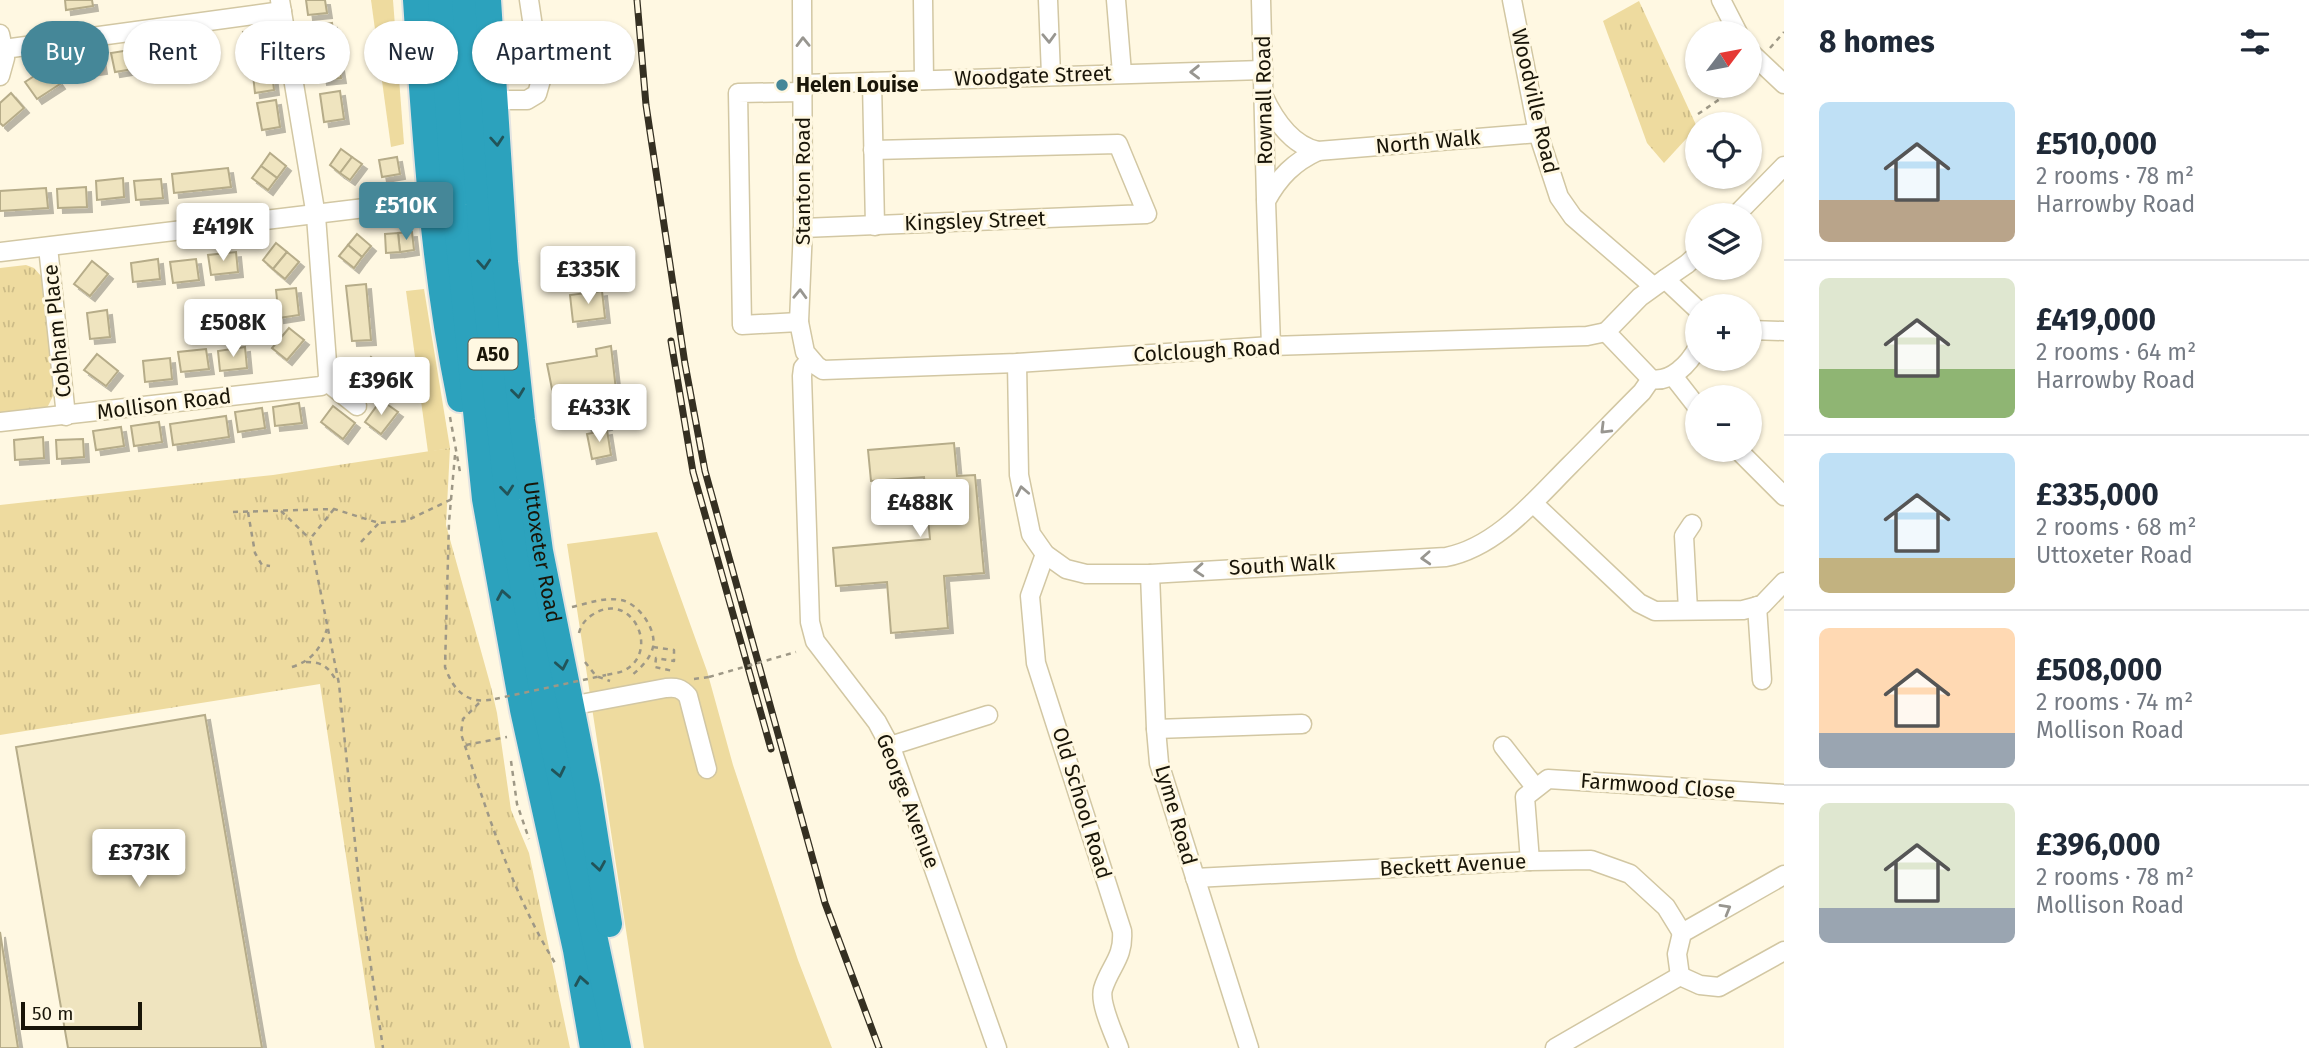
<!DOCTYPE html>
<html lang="en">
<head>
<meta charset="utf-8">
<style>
	body { margin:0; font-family:"Fira Sans",sans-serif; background:#f2f2f3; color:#1f2937; height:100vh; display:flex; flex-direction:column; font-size:26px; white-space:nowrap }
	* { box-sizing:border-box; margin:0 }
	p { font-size:23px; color:#747a83 }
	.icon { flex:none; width:38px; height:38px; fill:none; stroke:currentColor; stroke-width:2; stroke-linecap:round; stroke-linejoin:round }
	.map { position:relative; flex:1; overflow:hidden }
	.drawer { display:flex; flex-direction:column; background:#fff; width:525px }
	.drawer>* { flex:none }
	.top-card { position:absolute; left:21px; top:21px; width:665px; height:63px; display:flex; gap:14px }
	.needle { width:46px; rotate:58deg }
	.fabs { position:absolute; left:1685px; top:21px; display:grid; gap:14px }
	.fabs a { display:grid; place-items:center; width:77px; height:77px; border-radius:50%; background:#fff; box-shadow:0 2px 5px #0004; font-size:35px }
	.scale { position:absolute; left:21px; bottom:18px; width:121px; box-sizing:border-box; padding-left:7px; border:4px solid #191508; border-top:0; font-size:19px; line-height:24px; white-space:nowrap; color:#191508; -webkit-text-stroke:5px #fff8e2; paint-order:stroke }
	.price { position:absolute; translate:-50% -60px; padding:0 16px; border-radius:7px; background:#fff; color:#222; font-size:23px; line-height:46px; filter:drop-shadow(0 2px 4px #0008) }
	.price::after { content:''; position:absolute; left:50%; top:42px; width:21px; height:16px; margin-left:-10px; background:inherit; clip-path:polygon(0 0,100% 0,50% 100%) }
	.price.on { background:#458798; color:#fff }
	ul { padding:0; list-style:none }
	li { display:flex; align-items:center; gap:21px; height:175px; padding:0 35px }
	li+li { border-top:2px solid #e0e1e3 }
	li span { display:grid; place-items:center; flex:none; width:196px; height:140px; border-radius:10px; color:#555 }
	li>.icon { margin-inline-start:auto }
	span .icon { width:84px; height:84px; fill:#fffc; stroke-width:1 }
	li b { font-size:30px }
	h2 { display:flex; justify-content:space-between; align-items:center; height:84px; padding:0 35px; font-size:30px }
	.tag { padding:0 24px; border-radius:32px; background:#fff; box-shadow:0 2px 5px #0004; font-size:24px; line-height:63px }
	.tag.on { background:#458798; color:#fff }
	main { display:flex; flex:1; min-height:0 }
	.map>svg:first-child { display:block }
	.green { fill:#eedb9f }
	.park { fill:url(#park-tufts) }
	.building { fill:#efe4bf; stroke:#b6ac89; stroke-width:2; filter:url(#shadow) }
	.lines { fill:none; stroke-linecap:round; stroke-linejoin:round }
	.minor-casing { stroke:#d2c7a3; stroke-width:21 }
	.highway-casing { stroke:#e3e3e1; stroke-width:30 }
	.path { stroke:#9e9886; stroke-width:2.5; stroke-dasharray:5 5; stroke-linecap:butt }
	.minor { stroke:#fff; stroke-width:18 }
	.highway { stroke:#2ca2bd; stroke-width:26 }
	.rail-casing { stroke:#353022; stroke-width:7 }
	.rail { stroke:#fff8e2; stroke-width:4.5; stroke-dasharray:13; stroke-linecap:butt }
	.path-bridge { stroke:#9e9886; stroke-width:2.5; stroke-dasharray:5 5; stroke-linecap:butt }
	.oneway { stroke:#989690 }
	.oneway2 { stroke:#225459 }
	.poi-dot { fill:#458798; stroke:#fff8e2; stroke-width:2.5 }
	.labels { text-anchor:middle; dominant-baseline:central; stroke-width:6; stroke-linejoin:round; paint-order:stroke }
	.shield { fill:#fff8e2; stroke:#5e5949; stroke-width:2 }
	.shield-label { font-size:19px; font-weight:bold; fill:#191508 }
	.street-label { font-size:21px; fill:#191508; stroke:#fff8e2 }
	.poi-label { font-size:21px; font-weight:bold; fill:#191508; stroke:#fff8e2; text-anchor:start }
</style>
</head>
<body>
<main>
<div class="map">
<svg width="1784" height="1048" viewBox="0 0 1784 1048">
	<defs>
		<pattern id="park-tufts" width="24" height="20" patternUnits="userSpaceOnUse" patternTransform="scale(1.75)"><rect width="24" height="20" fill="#eedb9f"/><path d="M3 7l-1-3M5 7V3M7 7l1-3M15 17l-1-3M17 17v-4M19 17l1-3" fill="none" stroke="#ccbb87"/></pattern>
		<filter id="shadow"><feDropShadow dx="5" dy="5" stdDeviation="0" flood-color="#0004"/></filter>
	</defs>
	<rect width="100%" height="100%" fill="#fff8e2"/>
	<g class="green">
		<polygon points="371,0 393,0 404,144 391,147"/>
		<polygon points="424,289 450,448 428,452 406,291"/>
		<polygon points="657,532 707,671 733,765 798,960 832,1048 644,1048 567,544"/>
	</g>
	<g class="park">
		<polygon points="1639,1 1697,127 1664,163 1647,143 1603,21"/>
		<polygon points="26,265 34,268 41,276 54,394 47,408 0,415 0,268"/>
		<polygon points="450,448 446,525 491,687 497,713 511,810 529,853 570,1048 375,1048 320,684 0,735 0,505 273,475"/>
	</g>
	<g class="building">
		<polygon points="65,0 92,0 93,6 66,10"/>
		<polygon points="306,0 325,0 327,13 308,15"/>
		<polygon points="332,23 341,78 322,80 314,26"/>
		<polygon points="263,30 266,56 246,58 243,32"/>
		<polygon points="204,36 207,56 181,60 178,40"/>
		<polygon points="167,44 170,63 115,72 111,53"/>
		<polygon points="99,50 102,69 74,73 71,54"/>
		<polygon points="271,64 274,90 255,93 252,66"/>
		<polygon points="48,67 60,84 37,99 25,82"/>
		<polygon points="340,91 344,119 324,122 320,94"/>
		<polygon points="11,93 24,108 3,126 0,123 0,103"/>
		<polygon points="276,100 280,127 262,130 257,103"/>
		<polygon points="341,149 352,157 340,173 330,165"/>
		<polygon points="270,153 286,166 277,178 261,166"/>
		<polygon points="352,157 362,164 350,180 340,173"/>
		<polygon points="397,157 400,174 382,177 379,160"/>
		<polygon points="261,166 277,178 268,190 252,178"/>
		<polygon points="228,168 231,187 174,193 172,174"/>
		<polygon points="123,178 124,197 97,200 96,181"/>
		<polygon points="161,179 163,198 136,200 134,181"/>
		<polygon points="86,187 87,207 58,208 57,189"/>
		<polygon points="46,188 48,208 0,211 0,191"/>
		<polygon points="412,232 414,250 400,252 398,233"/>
		<polygon points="398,233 400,252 386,253 385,234"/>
		<polygon points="357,234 371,246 362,257 348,245"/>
		<polygon points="276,243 287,252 273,269 263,260"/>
		<polygon points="348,245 362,257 354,268 339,256"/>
		<polygon points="236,252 238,272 211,275 208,255"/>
		<polygon points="287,252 299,262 285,279 273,269"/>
		<polygon points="158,259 160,279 133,282 131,263"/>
		<polygon points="196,259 199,280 173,283 170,262"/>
		<polygon points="92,261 108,274 90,296 74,284"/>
		<polygon points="569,261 570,271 548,274 547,264"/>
		<polygon points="570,271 572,283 550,286 548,274"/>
		<polygon points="366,284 371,340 352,341 346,286"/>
		<polygon points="296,288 299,315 279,318 276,290"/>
		<polygon points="602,291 605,318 573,322 570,295"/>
		<polygon points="107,310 110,337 90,339 87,313"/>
		<polygon points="289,328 304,340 287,360 272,348"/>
		<polygon points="611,346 616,390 605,392 603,386 553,394 547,364 597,356 596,349"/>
		<polygon points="245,347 247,368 220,371 218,351"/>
		<polygon points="206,349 209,369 181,372 178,352"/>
		<polygon points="97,354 118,371 106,386 84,370"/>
		<polygon points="371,357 393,374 381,390 359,373"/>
		<polygon points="170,358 172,379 145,382 143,361"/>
		<polygon points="381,400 398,412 381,434 365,422"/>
		<polygon points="603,401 607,425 587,428 583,404"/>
		<polygon points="299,403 302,423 275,426 273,407"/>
		<polygon points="333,406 355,423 343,439 321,422"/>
		<polygon points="262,408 265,428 238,432 235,412"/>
		<polygon points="226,416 229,437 173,445 170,424"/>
		<polygon points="159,422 162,442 134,446 131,426"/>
		<polygon points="121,427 124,446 96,450 93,431"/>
		<polygon points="607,430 611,455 592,459 587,434"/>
		<polygon points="43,437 44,458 15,460 14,440"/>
		<polygon points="83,439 84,457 57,459 56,440"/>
		<polygon points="954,443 957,476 975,475 984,573 944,576 948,628 891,633 887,582 836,586 833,548 930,539 924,477 871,481 868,450"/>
		<polygon points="205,715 262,1048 68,1048 16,747"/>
		<polygon points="0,932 18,1048 0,1048"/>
	</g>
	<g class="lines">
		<g class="minor-casing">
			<g id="minor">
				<polyline points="802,0 803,228 799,322 805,352 817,366 823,370 1017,363 1271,346 1587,336 1606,332"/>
				<polyline points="923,0 924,80"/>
				<polyline points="1048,0 1051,75"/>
				<polyline points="1116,0 1122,73"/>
				<polyline points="1261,0 1266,199"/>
				<polyline points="1512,0 1538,133 1559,197 1573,217 1653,286"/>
				<polyline points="1721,0 1738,33"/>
				<polyline points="0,34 5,58 0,76"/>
				<polyline points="4,49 282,11"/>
				<polyline points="1750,52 1784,84"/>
				<polyline points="872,82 875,226"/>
				<polyline points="803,84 1263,70"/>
				<path d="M1263,95C1274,119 1291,145 1318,151L1538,133"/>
				<polyline points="494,100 527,100 537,94 541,80 529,0"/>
				<polyline points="1736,215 1784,166"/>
				<polyline points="803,228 1147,214 1118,144 873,150"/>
				<polyline points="48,247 66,416"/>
				<polyline points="0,252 406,203"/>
				<polyline points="1665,279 1687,264 1698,254"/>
				<path d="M1698,310L1665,279L1640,297L1606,332L1651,379C1671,383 1689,364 1698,347"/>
				<polyline points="799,322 742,325 738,93 803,92"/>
				<polyline points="1750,330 1784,331"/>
				<path d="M1271,346L1266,201C1279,177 1294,162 1318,151"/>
				<polyline points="810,360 803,368 802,376 810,622 815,641 877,722 892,750 997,1048"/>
				<path d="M1017,363L1019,475L1031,534L1045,554L1066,569L1086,574H1150L1446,557C1497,547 1535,500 1570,465C1594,441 1618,416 1642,392L1651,379"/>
				<polyline points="1673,376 1698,408"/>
				<polyline points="327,382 357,406"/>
				<polyline points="0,422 321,386 327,382 328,376 316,216 280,0"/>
				<polyline points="1738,450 1784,496"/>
				<polyline points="1533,503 1639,603 1655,611 1743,610 1762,605 1784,582"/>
				<path d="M1045,554L1030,596L1036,663L1122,931C1124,958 1110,966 1103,989C1099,1003 1114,1034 1119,1048"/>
				<polyline points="1150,574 1156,729 1159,763 1249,1048"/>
				<polyline points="1757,606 1762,680"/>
				<polyline points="1688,610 1684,536 1692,524"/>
				<path d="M570,706L666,688C676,687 681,688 688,696L707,769"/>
				<polyline points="1156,729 1302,724"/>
				<polyline points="890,746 988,715"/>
				<polyline points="1503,746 1535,787"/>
				<polyline points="1530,861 1525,797 1548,779 1784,794"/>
				<polyline points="1195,878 1530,861 1591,860 1630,874 1666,907 1682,933"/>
				<polyline points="1680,976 1677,954 1682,933 1784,875"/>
				<polyline points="1680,976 1700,985 1719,987 1784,951"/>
				<polyline points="1555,1048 1680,976"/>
			</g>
		</g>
		<g class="highway-casing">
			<g id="highway">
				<path d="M416,0C425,134 433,267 460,399"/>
				<polyline points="441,0 455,205 485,499 523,710 576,950 593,1048"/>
				<polyline points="465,0 485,285 508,501 545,705 618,1048"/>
				<path id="s1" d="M488,0L505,262L522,420L540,551L587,786L609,924"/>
			</g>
		</g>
		<g class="path">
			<polyline points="1770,48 1784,32"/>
			<polyline points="1698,114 1739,86"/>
			<polyline points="450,417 460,472"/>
			<path d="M455,455L449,522L445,667C454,692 468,705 495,699"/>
			<polyline points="334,509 310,539 339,684 360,892 383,1048"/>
			<polyline points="281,511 310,539"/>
			<polyline points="233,512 334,509 379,523 406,521 452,499"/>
			<polyline points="248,512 255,553 262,565 270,566"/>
			<polyline points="361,542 379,523"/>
			<path d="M572,607C589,603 604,597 621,600C638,603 657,629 653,647C650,660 639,669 630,677"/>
			<path d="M579,633C581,625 585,620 592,615C632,588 662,653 623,671C618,673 611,674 606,675"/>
			<polyline points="653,647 674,650 674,661 656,658 655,667 673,671"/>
			<path d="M306,662C323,662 328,667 336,680"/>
			<polyline points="585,662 596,676 610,681"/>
			<path d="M292,667C313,660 320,649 327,629"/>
			<polyline points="694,679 709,677"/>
			<path d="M479,703L463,719L461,734C487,811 512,893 555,963"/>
			<polyline points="466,745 507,737"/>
			<polyline points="511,761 517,804 529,839"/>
		</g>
		<use href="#minor" class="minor"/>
		<use href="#highway" class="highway"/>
		<g class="rail-casing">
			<g id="rail">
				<polyline points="637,0 646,105 685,364 705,471 825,903 879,1048"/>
				<polyline points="671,341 693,472 771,749"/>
			</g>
		</g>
		<use href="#rail" class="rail"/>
		<g class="path-bridge">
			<polyline points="709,677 796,652"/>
			<polyline points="495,699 606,675"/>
		</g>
	</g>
	<defs><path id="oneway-chevron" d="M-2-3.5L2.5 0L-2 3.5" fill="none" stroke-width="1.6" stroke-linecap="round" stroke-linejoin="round" transform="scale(1.75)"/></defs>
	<g class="oneway">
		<use href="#oneway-chevron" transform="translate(1049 38) rotate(88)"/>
		<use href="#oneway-chevron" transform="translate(803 42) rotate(-91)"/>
		<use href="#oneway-chevron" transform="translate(1195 72) rotate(179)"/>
		<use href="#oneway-chevron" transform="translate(800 294) rotate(-88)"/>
		<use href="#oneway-chevron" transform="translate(1605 429) rotate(135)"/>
		<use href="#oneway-chevron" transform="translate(1022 491) rotate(-101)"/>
		<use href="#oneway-chevron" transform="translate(1426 558) rotate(177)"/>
		<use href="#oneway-chevron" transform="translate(1199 570) rotate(176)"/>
		<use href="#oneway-chevron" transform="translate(1726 909) rotate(-30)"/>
	</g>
	<g class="oneway2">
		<use href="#oneway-chevron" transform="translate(497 141) rotate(86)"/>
		<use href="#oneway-chevron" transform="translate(484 264) rotate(86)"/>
		<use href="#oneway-chevron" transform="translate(518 393) rotate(83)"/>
		<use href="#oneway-chevron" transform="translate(507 490) rotate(84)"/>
		<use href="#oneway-chevron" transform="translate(503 595) rotate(-100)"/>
		<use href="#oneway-chevron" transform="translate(562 665) rotate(79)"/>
		<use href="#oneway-chevron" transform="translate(559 772) rotate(78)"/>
		<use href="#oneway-chevron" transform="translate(599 866) rotate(81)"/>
		<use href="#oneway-chevron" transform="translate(581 981) rotate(-100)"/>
	</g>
	<circle class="poi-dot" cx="782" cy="85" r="7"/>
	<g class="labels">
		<rect class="shield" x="468.5" y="338.5" width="49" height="31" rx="5"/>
		<g class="shield-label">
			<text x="493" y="354">A50</text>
		</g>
		<g class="street-label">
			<text transform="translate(1033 76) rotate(-2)">Woodgate Street</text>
			<text transform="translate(1264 100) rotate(-91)">Rownall Road</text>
			<text transform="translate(1535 101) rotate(77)">Woodville Road</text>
			<text transform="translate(1428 142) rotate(-5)">North Walk</text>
			<text transform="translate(803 181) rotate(-90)">Stanton Road</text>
			<text transform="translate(975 221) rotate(-2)">Kingsley Street</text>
			<text transform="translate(57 331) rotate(-96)">Cobham Place</text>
			<text transform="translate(1207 351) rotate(-3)">Colclough Road</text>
			<text transform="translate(164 404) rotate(-7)">Mollison Road</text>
			<text stroke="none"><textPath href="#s1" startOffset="555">Uttoxeter Road</textPath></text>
			<text transform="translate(1282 565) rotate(-3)">South Walk</text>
			<text transform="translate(1658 786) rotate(4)">Farmwood Close</text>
			<text transform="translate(908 801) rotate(69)">George Avenue</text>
			<text transform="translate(1082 803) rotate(73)">Old School Road</text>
			<text transform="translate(1176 815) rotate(74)">Lyme Road</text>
			<text transform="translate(1453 865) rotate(-3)">Beckett Avenue</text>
		</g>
		<g class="poi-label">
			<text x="796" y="85">Helen Louise</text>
		</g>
	</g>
</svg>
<div class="fabs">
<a><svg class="needle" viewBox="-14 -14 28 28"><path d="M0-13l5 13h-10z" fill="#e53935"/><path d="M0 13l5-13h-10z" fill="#747a83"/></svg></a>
<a><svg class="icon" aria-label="locate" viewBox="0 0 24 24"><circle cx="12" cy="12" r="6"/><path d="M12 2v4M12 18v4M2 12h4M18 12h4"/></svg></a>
<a><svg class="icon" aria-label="layers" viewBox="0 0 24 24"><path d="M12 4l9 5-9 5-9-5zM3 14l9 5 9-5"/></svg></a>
<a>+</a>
<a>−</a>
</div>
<div class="scale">50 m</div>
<b class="price on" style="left:406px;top:242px">£510K</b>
<b class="price" style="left:223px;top:263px">£419K</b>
<b class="price" style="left:588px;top:306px">£335K</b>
<b class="price" style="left:233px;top:359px">£508K</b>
<b class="price" style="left:381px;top:417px">£396K</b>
<b class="price" style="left:599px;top:444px">£433K</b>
<b class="price" style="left:920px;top:539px">£488K</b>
<b class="price" style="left:139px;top:889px">£373K</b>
<div class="top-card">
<a class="tag on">Buy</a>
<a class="tag">Rent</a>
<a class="tag">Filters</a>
<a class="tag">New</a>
<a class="tag">Apartment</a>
</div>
</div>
<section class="drawer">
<h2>8 homes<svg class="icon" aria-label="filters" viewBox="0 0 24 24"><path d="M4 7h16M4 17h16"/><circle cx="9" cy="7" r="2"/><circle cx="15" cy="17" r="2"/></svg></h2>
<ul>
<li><span style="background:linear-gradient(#bfe0f5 70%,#b9a48a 0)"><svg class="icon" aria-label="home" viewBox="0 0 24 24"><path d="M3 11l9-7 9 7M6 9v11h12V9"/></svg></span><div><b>£510,000</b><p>2 rooms · 78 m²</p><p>Harrowby Road</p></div></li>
<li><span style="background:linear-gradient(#dfe7d0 65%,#8fb573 0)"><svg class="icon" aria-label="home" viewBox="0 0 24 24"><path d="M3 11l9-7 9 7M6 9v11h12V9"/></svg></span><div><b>£419,000</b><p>2 rooms · 64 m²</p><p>Harrowby Road</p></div></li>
<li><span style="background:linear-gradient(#bfe0f5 75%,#c2b280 0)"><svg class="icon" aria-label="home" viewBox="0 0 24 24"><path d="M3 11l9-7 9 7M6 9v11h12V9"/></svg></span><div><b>£335,000</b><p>2 rooms · 68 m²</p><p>Uttoxeter Road</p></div></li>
<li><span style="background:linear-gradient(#ffd9b3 75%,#9aa5b1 0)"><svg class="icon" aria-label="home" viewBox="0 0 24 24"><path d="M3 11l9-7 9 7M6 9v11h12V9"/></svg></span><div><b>£508,000</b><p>2 rooms · 74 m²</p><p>Mollison Road</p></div></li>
<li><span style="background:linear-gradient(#dfe7d0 75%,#9aa5b1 0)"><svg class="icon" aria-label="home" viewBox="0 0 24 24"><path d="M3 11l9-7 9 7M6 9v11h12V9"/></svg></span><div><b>£396,000</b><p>2 rooms · 78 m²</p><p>Mollison Road</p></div></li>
</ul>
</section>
</main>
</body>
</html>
